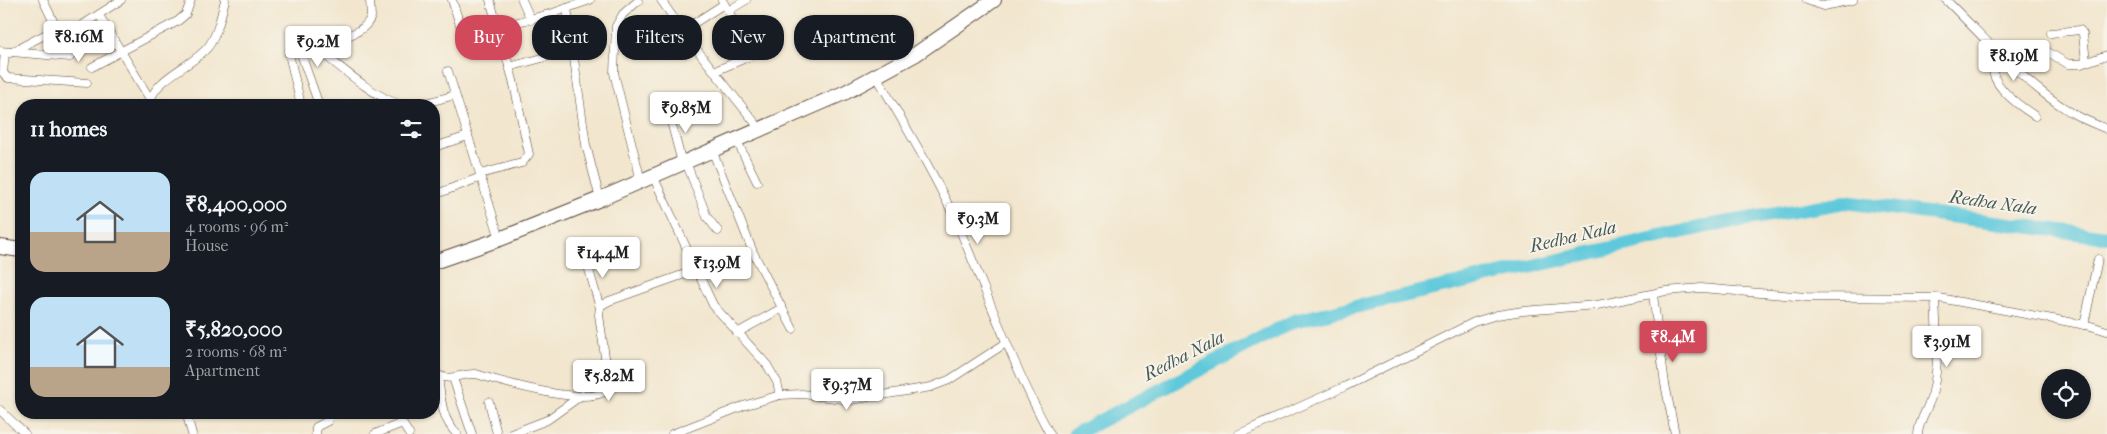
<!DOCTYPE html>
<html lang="en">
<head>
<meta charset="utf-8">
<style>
	body { margin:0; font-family:"IM FELL French Canon",serif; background:#20242c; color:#f1f3f6; height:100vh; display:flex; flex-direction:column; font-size:19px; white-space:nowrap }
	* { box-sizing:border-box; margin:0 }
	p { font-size:16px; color:#9ea1a6 }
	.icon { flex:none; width:28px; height:28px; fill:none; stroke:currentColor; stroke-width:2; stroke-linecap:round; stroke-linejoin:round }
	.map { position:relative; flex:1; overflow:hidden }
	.side { position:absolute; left:15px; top:99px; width:425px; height:320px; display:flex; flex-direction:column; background:#171b24; border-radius:20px; box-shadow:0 1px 4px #0004 }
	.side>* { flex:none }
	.top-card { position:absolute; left:455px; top:15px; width:475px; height:45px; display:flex; gap:10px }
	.buttons { position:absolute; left:2041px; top:369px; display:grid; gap:10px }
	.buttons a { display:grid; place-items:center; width:50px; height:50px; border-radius:50%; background:#171b24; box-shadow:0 1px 4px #0004; font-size:25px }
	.price { position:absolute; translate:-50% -42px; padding:0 11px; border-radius:5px; background:#fff; color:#222; font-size:16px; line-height:32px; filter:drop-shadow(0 1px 2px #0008) }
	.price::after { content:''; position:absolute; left:50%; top:30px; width:15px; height:11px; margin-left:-8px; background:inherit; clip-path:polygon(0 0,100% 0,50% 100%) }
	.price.selected { background:#d1495b; color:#fff }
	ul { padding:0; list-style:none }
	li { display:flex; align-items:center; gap:15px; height:125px; padding:0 15px }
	li span { display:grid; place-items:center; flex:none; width:140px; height:100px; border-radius:15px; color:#555 }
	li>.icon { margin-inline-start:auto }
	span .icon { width:60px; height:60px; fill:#fffc; stroke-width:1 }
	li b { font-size:21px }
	h2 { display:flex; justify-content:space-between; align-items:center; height:60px; padding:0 15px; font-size:21px }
	.pill { padding:0 18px; border-radius:20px; background:#171b24; box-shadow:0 1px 4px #0004; font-size:18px; line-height:45px }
	.pill.selected { background:#d1495b; color:#fff }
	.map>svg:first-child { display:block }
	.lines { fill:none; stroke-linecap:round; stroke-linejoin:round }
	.river { stroke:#5fc9db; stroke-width:14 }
	.street-casing { stroke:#564638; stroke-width:9 }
	.highway-casing { stroke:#564638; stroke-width:16 }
	.street { stroke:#fff; stroke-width:8 }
	.highway { stroke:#fff; stroke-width:14 }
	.labels { text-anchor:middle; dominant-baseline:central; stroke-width:4; stroke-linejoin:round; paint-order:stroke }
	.water-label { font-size:18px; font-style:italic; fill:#465a57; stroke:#f7f3e8 }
</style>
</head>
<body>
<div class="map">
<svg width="2107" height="434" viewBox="0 0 2107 434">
	<rect width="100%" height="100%" fill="#f7f3e8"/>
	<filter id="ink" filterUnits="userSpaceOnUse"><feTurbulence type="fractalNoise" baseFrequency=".02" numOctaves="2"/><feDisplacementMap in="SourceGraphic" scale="10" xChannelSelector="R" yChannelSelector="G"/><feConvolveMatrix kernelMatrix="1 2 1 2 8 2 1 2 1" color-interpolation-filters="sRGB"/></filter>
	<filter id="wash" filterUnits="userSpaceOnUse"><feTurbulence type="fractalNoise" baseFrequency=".0096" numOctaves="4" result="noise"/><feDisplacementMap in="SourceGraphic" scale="20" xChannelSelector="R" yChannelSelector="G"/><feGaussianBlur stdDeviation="1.12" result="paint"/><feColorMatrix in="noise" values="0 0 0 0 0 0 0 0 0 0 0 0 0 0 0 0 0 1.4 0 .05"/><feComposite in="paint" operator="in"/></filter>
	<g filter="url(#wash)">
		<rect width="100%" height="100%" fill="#f2e6ce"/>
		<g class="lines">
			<polyline class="river" points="1075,434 1294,321 1707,226 1845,202 2107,237"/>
		</g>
	</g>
	<g filter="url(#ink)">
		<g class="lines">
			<g class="street-casing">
				<g id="street">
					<polyline points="43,0 58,31"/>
					<polyline points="452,0 462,31 468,37 499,27 553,13 590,0"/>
					<polyline points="522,0 531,20"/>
					<polyline points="661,0 686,36 760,129"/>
					<polyline points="1807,0 1823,6 1853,0"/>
					<path d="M1946,0C1985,38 2022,82 2069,111C2081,119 2094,124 2107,129"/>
					<polyline points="638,1 623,14 616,26 614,73 641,181"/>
					<polyline points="567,8 586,145 600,199"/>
					<polyline points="728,11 746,0"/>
					<polyline points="99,15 150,99"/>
					<polyline points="682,31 724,4"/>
					<polyline points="2051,33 2080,30 2083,34 2086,62"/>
					<path d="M305,39C326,55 381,105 406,105C423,105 440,99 455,95"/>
					<polyline points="296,40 319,105"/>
					<polyline points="0,51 70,57 73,53 66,39 67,35 121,0"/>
					<polyline points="5,52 3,73 8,78 87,83"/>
					<polyline points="10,53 50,32 58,31 67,35"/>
					<polyline points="1999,54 2041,48 2068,64 2081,64 2107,55"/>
					<path d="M2000,55L1993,68C1992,87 2021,107 2035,116"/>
					<polyline points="92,67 178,21 186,14 191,0"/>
					<polyline points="509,67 546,57"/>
					<polyline points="448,71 500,239"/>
					<polyline points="715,71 748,57 752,53 722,0"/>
					<path d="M877,77C904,124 933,171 956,221C987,292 1012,365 1050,434"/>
					<path d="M149,105C154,77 192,67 208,47C218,34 221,15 225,0"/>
					<path d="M301,105L289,54L293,42C299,37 304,39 312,40C332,40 362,38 371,17L370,0"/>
					<polyline points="668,110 682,163"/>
					<polyline points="736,139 757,182"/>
					<polyline points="434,147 468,136"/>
					<polyline points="712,150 753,252 793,329"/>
					<polyline points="686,162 707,217 718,231"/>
					<polyline points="480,174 522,163 529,154 513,80 490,0"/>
					<polyline points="653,176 713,305 767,365 777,382 780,395"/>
					<polyline points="434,195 481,177"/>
					<polyline points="585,256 600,308"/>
					<polyline points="1653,295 1665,384 1675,434"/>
					<polyline points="2084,325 2098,259"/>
					<polyline points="737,333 782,308"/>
					<path d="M434,372C448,384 459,373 476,374C495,380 603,413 609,385L599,315L600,306L609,301L696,270"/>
					<path d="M438,376C441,397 441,419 457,434"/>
					<polyline points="453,378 472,434"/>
					<polyline points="489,402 497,434"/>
					<polyline points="0,410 25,434"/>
					<polyline points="186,412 192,434"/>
					<polyline points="395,412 409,434"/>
					<polyline points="316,434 316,427 328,421 329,412"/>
					<polyline points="375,434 400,424"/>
					<polyline points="511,434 547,420 582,395"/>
					<polyline points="672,434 743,406 780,395 802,394 851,400 931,387 949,380 1006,343"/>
					<polyline points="1239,434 1344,387 1474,322 1497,315 1523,311 1597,305 1666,291 1701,288 1806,297 1939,298 2091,326 2107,331"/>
					<path d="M1918,434C1919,418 1930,407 1933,391C1940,361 1936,328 1935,298"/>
				</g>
			</g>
			<g class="highway-casing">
				<g id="highway">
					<polyline points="0,247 21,250"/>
					<polyline points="434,262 500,239 600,199 846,92 916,54 994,0"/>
				</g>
			</g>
			<use href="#street" class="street"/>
			<use href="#highway" class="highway"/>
		</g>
	</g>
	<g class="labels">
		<g class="water-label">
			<text transform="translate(1993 203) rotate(8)">Redha Nala</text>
			<text transform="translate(1573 237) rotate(-13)">Redha Nala</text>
			<text transform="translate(1184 356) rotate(-27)">Redha Nala</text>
		</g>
	</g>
</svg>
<div class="buttons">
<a><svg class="icon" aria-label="locate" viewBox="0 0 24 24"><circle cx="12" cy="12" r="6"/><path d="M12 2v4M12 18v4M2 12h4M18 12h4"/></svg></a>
</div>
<b class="price" style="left:79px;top:63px">₹8.16M</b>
<b class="price" style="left:318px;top:68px">₹9.2M</b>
<b class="price" style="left:2014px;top:82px">₹8.19M</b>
<b class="price" style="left:686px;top:134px">₹9.85M</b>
<b class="price" style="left:978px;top:245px">₹9.3M</b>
<b class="price" style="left:603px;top:279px">₹14.4M</b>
<b class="price" style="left:717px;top:289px">₹13.9M</b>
<b class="price selected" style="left:1673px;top:363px">₹8.4M</b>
<b class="price" style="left:1947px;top:368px">₹3.91M</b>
<b class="price" style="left:609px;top:402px">₹5.82M</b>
<b class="price" style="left:847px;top:411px">₹9.37M</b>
<div class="top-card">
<a class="pill selected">Buy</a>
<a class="pill">Rent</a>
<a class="pill">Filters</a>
<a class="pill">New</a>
<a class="pill">Apartment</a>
</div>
<section class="side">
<h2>11 homes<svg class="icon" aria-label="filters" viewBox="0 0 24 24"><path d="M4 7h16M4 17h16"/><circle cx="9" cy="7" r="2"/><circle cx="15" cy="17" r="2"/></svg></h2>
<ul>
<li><span style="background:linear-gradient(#bfe0f5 60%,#b9a48a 0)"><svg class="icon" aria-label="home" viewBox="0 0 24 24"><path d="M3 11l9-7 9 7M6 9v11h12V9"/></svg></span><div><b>₹8,400,000</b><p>4 rooms · 96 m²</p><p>House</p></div></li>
<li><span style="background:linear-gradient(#bfe0f5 70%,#b9a48a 0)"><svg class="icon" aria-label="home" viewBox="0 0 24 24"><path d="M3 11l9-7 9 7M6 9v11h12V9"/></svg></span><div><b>₹5,820,000</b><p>2 rooms · 68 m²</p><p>Apartment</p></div></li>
</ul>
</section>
</div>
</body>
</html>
